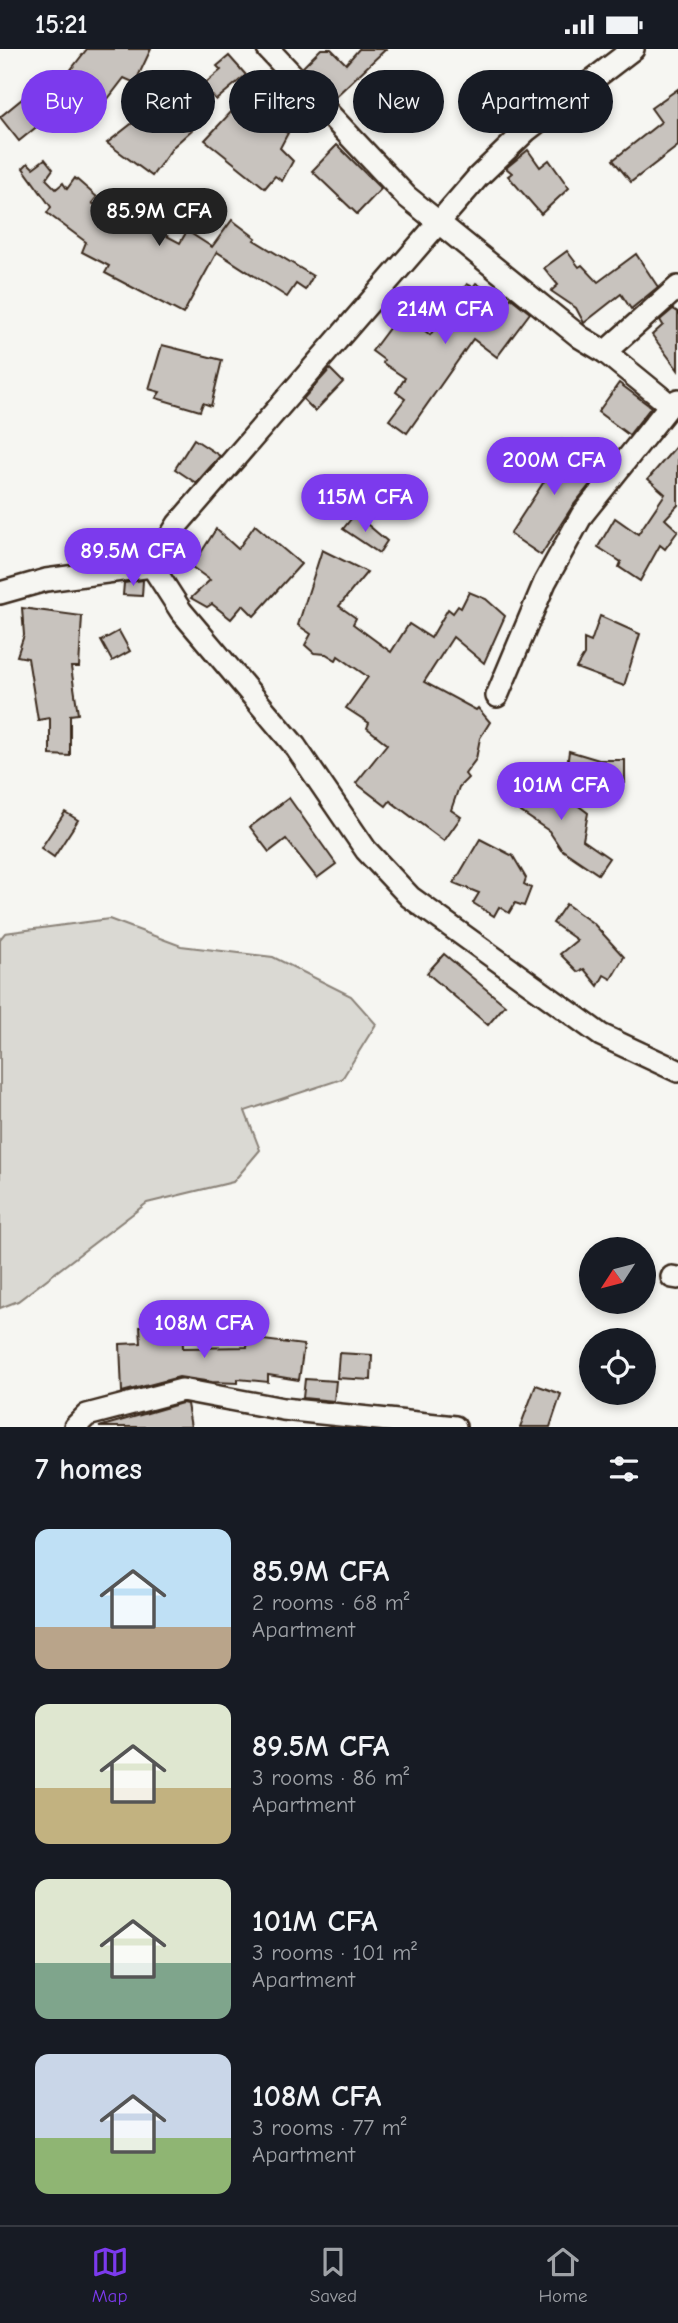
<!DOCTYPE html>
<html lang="en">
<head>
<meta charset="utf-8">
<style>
	body { margin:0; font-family:"Comic Neue",sans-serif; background:#20242c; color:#f1f3f6; height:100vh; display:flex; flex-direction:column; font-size:26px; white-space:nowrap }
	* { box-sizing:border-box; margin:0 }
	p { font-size:23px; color:#9ea1a6 }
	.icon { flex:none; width:38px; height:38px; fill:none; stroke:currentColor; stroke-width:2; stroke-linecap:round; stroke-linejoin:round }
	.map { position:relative; height:1378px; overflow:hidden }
	.side { display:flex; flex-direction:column; background:#171b24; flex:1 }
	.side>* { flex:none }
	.banner { position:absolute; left:21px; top:21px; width:637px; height:63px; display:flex; gap:14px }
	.needle { width:46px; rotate:234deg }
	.tools { position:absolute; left:579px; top:1188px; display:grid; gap:14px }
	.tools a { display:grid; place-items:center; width:77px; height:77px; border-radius:50%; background:#171b24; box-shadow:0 4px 10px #0003; font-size:35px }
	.price { position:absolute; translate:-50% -60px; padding:0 16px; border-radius:24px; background:#7c3aed; color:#fff; font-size:23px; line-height:46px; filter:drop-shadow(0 2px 4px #0008) }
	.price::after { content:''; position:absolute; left:50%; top:42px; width:21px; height:16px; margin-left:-10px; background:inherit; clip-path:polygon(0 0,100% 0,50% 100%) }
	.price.current { background:#222; color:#fff }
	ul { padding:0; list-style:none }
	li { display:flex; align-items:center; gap:21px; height:175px; padding:0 35px }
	li span { display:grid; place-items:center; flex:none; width:196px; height:140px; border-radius:14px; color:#555 }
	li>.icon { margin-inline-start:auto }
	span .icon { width:84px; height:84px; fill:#fffc; stroke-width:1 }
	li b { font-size:30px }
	h2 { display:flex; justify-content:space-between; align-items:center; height:84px; padding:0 35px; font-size:30px }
	.pill { padding:0 24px; border-radius:32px; background:#171b24; box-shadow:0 4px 10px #0003; font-size:24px; line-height:63px }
	.pill.current { background:#7c3aed; color:#fff }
	.status { display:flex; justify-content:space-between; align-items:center; height:49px; padding:0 35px; background:#171b24; direction:ltr }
	.status svg { height:19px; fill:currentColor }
	.tabs { display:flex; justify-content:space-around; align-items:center; height:98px; border-top:2px solid #363941; background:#171b24; font-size:19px; color:#9ea1a6 }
	.tabs a { display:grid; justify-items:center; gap:4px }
	.tabs .current { color:#7c3aed }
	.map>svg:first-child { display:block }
	.green { fill:#dad9d3; stroke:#8a8278; stroke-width:2 }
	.building { fill:#c8c3be; stroke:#3b2a1e; stroke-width:2 }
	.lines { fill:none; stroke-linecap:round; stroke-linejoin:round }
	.minor-casing { stroke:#3b2a1e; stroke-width:26 }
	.minor { stroke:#f6f6f2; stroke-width:21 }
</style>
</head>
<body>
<div class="status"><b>15:21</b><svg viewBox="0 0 49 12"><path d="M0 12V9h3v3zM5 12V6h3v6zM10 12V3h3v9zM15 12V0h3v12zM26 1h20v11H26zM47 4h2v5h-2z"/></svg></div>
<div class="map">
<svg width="678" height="1378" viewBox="0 0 678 1378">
	<rect width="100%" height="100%" fill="#f6f6f2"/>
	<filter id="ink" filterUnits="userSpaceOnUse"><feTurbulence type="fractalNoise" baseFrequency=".0143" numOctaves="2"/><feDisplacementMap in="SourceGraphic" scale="14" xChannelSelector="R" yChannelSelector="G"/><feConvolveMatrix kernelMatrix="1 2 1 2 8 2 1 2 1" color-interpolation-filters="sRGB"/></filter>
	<g filter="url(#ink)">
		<polygon class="green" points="109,870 181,897 273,908 351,947 376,975 342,1030 245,1062 260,1101 233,1133 147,1154 18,1252 0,1259 0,890 5,884"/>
		<g class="building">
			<polygon points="87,0 151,0 135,34 124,29 94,68 71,50 19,92 0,68 33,41 44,55"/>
			<polygon points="321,0 331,0 346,15 359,0 386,0 333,50 303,18"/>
			<polygon points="229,7 246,26 216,51 203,36 221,21 217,17"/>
			<polygon points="678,40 678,97 631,133 613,111 661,73 651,59"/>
			<polygon points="167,47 193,80 174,97 152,127 107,94"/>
			<polygon points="232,62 246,73 251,64 272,80 274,77 288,84 280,99 293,112 282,132 275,127 265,139 205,91"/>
			<polygon points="337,96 381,140 357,165 312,122"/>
			<polygon points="528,101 540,118 549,111 569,139 541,165 508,127 512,124 506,119"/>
			<polygon points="45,110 53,120 46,130 56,140 63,134 67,140 75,129 97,148 92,154 127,177 131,168 180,194 187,182 212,198 232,171 256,189 254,191 313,227 305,241 296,235 287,248 217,203 183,265 105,224 109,217 82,203 86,193 47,164 51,158 23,119 28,114 33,119"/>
			<polygon points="567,202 579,218 582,216 598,233 636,205 658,238 631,260 621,245 584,274 576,259 551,242 558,236 544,219"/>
			<polygon points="476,234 507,254 511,249 530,264 497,308 473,290 407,384 389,371 405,350 396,343 405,329 383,314 384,311 372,302 402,262 430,286 467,235 473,238"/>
			<polygon points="673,260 678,263 678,321 652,286 663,276 660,271"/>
			<polygon points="162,296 222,311 211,357 203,354 200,362 156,349 160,343 149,340"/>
			<polygon points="330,320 343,333 315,362 303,350"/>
			<polygon points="619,334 651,358 629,386 598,363"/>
			<polygon points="194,390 220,407 196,434 175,420"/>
			<polygon points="562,391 599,424 572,458 541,506 510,485 545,431 536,423"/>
			<polygon points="678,395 678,456 665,470 678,482 665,500 660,496 640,532 619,518 621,513 598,498 615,469 638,485 665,445 648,430"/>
			<polygon points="355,465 387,492 379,504 343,480"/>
			<polygon points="255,476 301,515 254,567 243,556 231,570 212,555 207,558 191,549 210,531 192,518 216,480 238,500"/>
			<polygon points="322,501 367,523 339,557 356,569 353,575 391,603 409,575 431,589 448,560 453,564 458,557 461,559 469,543 486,550 505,567 484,614 453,588 424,633 476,661 478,659 490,673 480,689 476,710 465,725 468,729 459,738 451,761 461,768 444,792 390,752 386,757 356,734 387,695 367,679 369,674 346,659 368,628 338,607 336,611 326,605 314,604 305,596 311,585 298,576"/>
			<polygon points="143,531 142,547 123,546 124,534"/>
			<polygon points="22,559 82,567 79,618 71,618 78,665 70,666 70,707 50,706 50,669 38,671 28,609 17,607 24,586"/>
			<polygon points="600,567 640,585 624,637 576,619 584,606 584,590 591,593"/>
			<polygon points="119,582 130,602 112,612 101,592"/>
			<polygon points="569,702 599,711 625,711 625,734 601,734 601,729 567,718"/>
			<polygon points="543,730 588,764 583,791 609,809 598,825 561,800 549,782 518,761 522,734 532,741"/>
			<polygon points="289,749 336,815 317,829 286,790 269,803 250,778"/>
			<polygon points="65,763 78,771 54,808 41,799"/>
			<polygon points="480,790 513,807 526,829 524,835 531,839 524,857 515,854 509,864 499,858 494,867 473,854 479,844 454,834"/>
			<polygon points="566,855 594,875 624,908 611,930 604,926 598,937 584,920 578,923 560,905 577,891 553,874"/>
			<polygon points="444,905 505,956 488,976 427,924"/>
			<polygon points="182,1275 183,1299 247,1298 248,1289 304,1296 299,1331 268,1326 268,1333 238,1330 238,1334 212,1333 179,1328 122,1343 120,1295 141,1294 140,1277"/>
			<polygon points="339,1304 372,1306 371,1331 337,1329"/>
			<polygon points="305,1330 336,1332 334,1352 303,1349"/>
			<polygon points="536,1336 561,1345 550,1378 520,1378"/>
			<polygon points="182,1354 187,1355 191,1378 99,1378"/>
		</g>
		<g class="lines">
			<g class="minor-casing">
				<g id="minor">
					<polyline points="268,0 406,147 580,288 605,303 670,356"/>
					<polyline points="633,0 526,82 478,128 178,475 152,517 181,562 295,697 366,801 410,848 601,986 678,1022"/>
					<polyline points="605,303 678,238"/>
					<polyline points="0,544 46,531 152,517"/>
					<polyline points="497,647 545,533 582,466 670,356 678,351"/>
					<polyline points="672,1228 678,1229"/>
					<polyline points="75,1378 87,1366 182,1341 283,1360 455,1378"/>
				</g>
			</g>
			<use href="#minor" class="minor"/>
		</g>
	</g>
</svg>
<div class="tools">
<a><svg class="needle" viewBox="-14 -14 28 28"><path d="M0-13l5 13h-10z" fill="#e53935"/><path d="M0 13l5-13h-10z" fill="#9ea1a6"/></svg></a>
<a><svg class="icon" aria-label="locate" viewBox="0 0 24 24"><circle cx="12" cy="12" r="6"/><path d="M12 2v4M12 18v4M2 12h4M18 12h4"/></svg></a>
</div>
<b class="price current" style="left:159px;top:199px">85.9M CFA</b>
<b class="price" style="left:445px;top:297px">214M CFA</b>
<b class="price" style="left:554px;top:448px">200M CFA</b>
<b class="price" style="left:365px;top:485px">115M CFA</b>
<b class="price" style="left:133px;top:539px">89.5M CFA</b>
<b class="price" style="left:561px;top:773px">101M CFA</b>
<b class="price" style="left:204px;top:1311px">108M CFA</b>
<div class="banner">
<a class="pill current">Buy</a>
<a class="pill">Rent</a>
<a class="pill">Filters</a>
<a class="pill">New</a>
<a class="pill">Apartment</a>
</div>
</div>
<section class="side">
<h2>7 homes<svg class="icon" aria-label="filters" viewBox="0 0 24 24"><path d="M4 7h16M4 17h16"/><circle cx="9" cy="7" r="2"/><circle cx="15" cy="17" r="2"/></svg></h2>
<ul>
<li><span style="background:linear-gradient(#bfe0f5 70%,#b9a48a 0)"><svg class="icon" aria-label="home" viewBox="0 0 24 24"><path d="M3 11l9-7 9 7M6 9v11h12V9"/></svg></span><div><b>85.9M CFA</b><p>2 rooms · 68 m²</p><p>Apartment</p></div></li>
<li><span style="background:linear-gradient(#dfe7d0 60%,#c2b280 0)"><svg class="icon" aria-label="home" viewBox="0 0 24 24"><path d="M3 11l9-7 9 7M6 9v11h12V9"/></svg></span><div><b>89.5M CFA</b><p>3 rooms · 86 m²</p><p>Apartment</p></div></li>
<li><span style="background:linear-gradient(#dfe7d0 60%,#7fa58c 0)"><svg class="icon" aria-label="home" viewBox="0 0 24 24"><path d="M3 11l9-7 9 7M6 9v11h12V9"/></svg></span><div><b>101M CFA</b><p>3 rooms · 101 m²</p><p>Apartment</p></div></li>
<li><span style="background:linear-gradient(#c9d6e8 60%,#8fb573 0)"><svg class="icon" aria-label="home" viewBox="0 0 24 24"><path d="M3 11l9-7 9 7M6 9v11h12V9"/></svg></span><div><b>108M CFA</b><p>3 rooms · 77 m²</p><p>Apartment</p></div></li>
</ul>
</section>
<nav class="tabs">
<a class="current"><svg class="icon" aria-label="map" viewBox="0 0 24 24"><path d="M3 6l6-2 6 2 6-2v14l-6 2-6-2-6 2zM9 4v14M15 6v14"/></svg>Map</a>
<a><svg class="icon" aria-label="saved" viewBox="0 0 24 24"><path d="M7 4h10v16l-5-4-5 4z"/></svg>Saved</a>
<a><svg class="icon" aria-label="home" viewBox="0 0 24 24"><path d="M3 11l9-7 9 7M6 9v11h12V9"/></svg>Home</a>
</nav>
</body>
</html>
